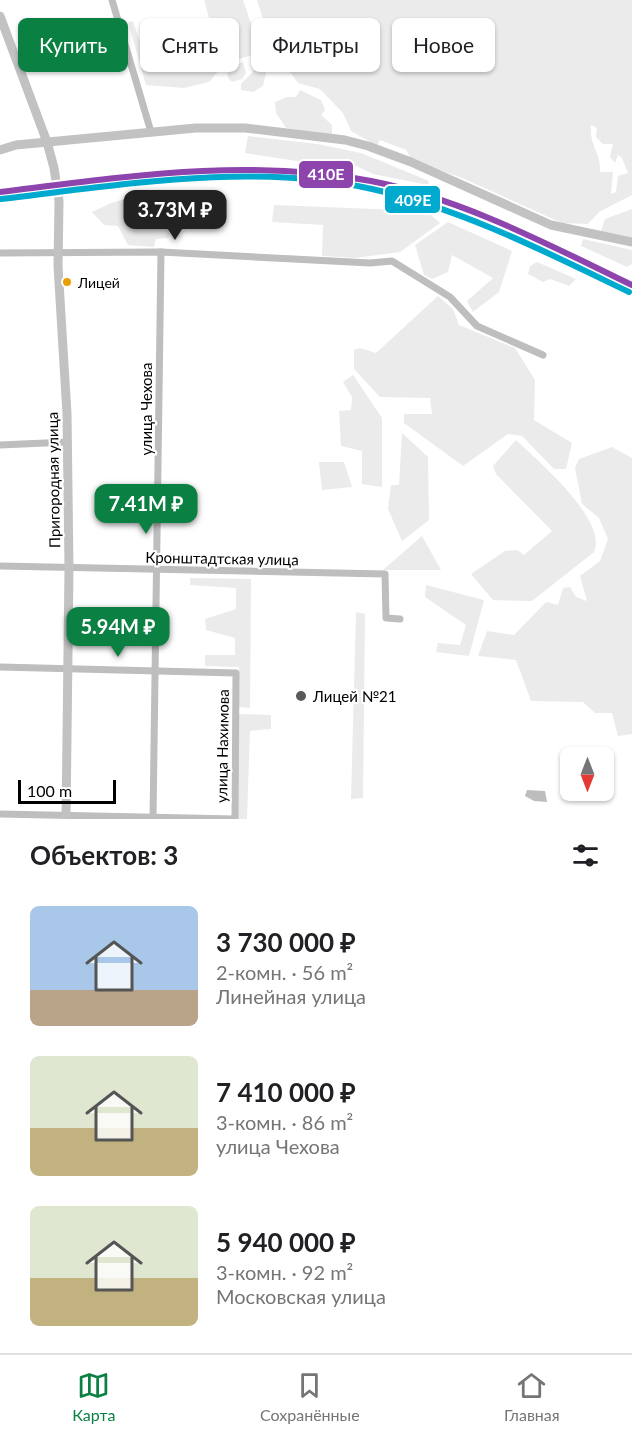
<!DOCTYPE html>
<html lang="ru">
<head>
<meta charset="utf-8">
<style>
	body { margin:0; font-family:Lato,sans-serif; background:#f6f6f6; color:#202124; height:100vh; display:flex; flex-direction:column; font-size:22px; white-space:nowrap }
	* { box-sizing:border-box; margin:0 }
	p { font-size:20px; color:#757577 }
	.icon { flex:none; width:33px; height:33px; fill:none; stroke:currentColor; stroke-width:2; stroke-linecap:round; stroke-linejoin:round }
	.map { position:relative; height:819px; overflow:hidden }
	.side { display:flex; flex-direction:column; background:#fff; flex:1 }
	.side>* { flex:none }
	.top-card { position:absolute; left:18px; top:18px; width:597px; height:54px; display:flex; gap:12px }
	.needle { width:39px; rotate:180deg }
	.tools { position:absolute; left:560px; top:747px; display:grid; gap:12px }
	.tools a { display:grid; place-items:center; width:54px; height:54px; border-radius:9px; background:#fff; box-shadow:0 2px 4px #0004; font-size:30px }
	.scale { position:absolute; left:18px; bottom:15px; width:98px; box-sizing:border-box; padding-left:6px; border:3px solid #000; border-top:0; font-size:16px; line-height:21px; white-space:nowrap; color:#000; -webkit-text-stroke:4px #fff; paint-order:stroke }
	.price { position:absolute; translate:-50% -51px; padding:0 14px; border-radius:12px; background:#0b8043; color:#fff; font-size:20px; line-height:39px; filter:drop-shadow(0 2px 3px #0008) }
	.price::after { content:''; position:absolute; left:50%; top:36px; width:18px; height:14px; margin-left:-9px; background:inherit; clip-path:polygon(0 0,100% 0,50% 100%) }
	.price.active { background:#222; color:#fff }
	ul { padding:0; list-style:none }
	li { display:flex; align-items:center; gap:18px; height:150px; padding:0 30px }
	li span { display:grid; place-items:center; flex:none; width:168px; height:120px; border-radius:9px; color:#555 }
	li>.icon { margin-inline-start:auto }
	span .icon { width:72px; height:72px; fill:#fffc; stroke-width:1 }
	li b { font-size:26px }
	h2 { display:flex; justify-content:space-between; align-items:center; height:72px; padding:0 30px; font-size:26px }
	.pill { padding:0 21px; border-radius:9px; background:#fff; box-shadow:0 2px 4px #0004; font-size:21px; line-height:54px }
	.pill.active { background:#0b8043; color:#fff }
	.menu { display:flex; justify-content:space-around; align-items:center; height:84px; border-top:2px solid #e0e0e0; background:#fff; font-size:16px; color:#757577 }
	.menu a { display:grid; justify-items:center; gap:3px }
	.menu .active { color:#0b8043 }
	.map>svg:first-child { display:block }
	.green { fill:#ebebeb; fill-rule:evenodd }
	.water { fill:#bdbdbd }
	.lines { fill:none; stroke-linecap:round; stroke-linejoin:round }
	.street { stroke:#bebebe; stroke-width:7 }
	.secondary { stroke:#c2c2c2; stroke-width:9 }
	.rail-1-casing { stroke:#fff; stroke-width:10 }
	.rail-2-casing { stroke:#fff; stroke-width:10 }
	.rail-1 { stroke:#8e44ad; stroke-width:6 }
	.rail-2 { stroke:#00a9ce; stroke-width:6 }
	.bus-dot { fill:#eb9e00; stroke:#fff; stroke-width:2 }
	.poi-dot { fill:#595959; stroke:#fff; stroke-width:2 }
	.labels { text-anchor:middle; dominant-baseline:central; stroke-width:4.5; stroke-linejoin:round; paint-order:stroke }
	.bus-label { font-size:14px; fill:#000; stroke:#fff; text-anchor:start }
	.street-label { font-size:15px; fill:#000; stroke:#fff }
	.poi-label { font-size:15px; fill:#000; stroke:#fff; text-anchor:start }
	.line-badge { stroke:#fff; stroke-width:2 }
	.badge-label { font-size:16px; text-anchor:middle; font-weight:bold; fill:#fff }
</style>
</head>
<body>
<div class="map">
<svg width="632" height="819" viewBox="0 0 632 819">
	<rect width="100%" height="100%" fill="#fff"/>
	<g class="green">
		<path d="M204,0H243L259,47L253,55L225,63L209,82L184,88L146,85L128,22L133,21L148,66L158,72C213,58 221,57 204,0Z"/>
		<path d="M257,0H632V195L599,212L588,224L562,223L462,178L412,160L406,150L380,140L377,146L351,131L343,113L320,89L298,83L272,47ZM591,125L597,128L596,137L603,144H613L610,157L615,163L618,155L622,158L628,173L618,176L616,192L611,194L613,172H600C601,152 589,146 591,125Z"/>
		<polygon points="243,62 246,73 242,79 232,82 228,78 227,67"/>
		<polygon points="260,64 266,73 263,86 253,92 241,90 241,84"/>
		<polygon points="300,90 321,100 325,110 321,115 332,125 332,135 286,128 276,113 275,102 287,97 296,97"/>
		<polygon points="248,136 317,144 361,153 429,181 428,185 373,174 356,166 349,169 245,153"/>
		<polygon points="133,197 170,205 169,238 156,239 154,247 128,245 118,226 104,225 92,212 111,203"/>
		<polygon points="274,205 426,211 440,223 400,252 355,258 322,256 323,225 272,222"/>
		<polygon points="632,209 632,241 600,234 605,219"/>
		<polygon points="448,222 512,251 499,292 473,312 467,301 493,278 452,255 448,272 432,279 424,275 415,245"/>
		<polygon points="583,239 632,250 632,264 627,267 581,246"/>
		<polygon points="537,262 576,279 569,286 550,279 543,282 528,274 530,266"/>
		<polygon points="438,296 453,309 459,325 515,348 535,380 534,420 572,443 566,469 554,469 522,436 508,434 463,466 404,423 404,414 432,414 430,398 380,397 354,369 354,350 360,348 376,353"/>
		<polygon points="353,375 382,418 382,487 362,484 362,451 341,446 339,411 351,410 352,397 343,382"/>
		<polygon points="402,433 428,457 429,520 402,541 388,509 391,485 399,485"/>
		<path d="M516,440C538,461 608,520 594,552L532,601L493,600L471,574L505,551L517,550L524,555L552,531L496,474L493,466Z"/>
		<polygon points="612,447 632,458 632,734 618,736 612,713 595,713 583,702 531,701 516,660 478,656 487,631 514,635 546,602 558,605 563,588 570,587 576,597 587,601 580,576 600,561 608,539 599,518 582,504 575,468 579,459"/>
		<polygon points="319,462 344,462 352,487 322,490"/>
		<polygon points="422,536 441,570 383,570"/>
		<polygon points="190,578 251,579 250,708 239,707 239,667 205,666 205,655 235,655 235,638 206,630 205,619 236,609 236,588 190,585"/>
		<polygon points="426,585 484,600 469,656 436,652 438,643 460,645 466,625 425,597"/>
		<polygon points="356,612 365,614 363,798 351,799"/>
		<polygon points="238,714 271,715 271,729 250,731 247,819 238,819"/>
	</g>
	<polygon class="water" points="527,790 545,791 547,802 534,801 525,796"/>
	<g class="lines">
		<g class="street">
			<polyline points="112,0 151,132"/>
			<polyline points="0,253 161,252 370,263 392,261 450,297 477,326 543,355"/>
			<polyline points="0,445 68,442"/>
			<polyline points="0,566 385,574 386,618 400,619"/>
			<polyline points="0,667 236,673 235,819 0,814"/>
			<polyline points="153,819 161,252"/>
		</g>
		<g class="secondary">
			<polyline points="0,16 47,142 54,168 59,201 58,266 67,414 69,568 66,819"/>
			<polyline points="0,150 16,145 196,128 245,128 345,140 368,146 411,162 551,225 632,242"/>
		</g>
		<g class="rail-1-casing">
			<path id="rail-1" d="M0,192C122,177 248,157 371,181C463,199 549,245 632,285"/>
		</g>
		<g class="rail-2-casing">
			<path id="rail-2" d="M1,199C122,185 251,162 372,189C462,209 546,252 629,292"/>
		</g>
		<use href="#rail-1" class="rail-1"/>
		<use href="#rail-2" class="rail-2"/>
	</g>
	<circle class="bus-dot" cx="67" cy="282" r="5"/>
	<circle class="poi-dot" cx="301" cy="696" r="6"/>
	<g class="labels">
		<g class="bus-label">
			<text x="78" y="282">Лицей</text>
		</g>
		<g class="street-label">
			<text transform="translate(146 409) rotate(-90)">улица Чехова</text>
			<text transform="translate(53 480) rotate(-91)">Пригородная улица</text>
			<text transform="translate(222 558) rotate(1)">Кронштадтская улица</text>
			<text transform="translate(222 746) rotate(-89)">улица Нахимова</text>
		</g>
		<g class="poi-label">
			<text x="313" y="696">Лицей №21</text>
		</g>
	</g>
	<g class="line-badge">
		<rect x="298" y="160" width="56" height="29" rx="6" fill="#8e44ad"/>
		<rect x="384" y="185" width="57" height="29" rx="6" fill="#00a9ce"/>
	</g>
	<g class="badge-label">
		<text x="326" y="180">410E</text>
		<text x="413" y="206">409E</text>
	</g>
</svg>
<div class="tools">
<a><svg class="needle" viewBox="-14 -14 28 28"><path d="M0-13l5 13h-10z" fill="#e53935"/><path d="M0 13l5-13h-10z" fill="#757577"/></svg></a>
</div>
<div class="scale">100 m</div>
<b class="price active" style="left:175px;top:241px">3.73M ₽</b>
<b class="price" style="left:146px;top:535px">7.41M ₽</b>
<b class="price" style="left:118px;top:658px">5.94M ₽</b>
<div class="top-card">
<a class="pill active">Купить</a>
<a class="pill">Снять</a>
<a class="pill">Фильтры</a>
<a class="pill">Новое</a>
</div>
</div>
<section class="side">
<h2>Объектов: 3<svg class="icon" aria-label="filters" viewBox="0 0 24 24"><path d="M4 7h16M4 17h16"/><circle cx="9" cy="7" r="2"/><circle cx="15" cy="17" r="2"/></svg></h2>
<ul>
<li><span style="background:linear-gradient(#a9c7e8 70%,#b9a48a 0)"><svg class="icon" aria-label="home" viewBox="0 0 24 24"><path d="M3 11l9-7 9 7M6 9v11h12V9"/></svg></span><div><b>3 730 000 ₽</b><p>2-комн. · 56 m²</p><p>Линейная улица</p></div></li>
<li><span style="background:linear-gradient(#dfe7d0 60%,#c2b280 0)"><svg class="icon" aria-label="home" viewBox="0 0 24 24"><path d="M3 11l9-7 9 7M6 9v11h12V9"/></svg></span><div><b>7 410 000 ₽</b><p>3-комн. · 86 m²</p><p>улица Чехова</p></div></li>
<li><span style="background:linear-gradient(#dfe7d0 60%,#c2b280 0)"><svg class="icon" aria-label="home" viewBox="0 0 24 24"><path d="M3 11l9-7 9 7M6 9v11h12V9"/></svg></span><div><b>5 940 000 ₽</b><p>3-комн. · 92 m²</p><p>Московская улица</p></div></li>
</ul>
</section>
<nav class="menu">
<a class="active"><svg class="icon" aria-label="map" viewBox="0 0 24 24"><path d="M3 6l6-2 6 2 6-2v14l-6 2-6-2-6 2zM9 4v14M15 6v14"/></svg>Карта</a>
<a><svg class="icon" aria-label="saved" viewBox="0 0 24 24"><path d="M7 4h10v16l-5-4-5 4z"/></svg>Сохранённые</a>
<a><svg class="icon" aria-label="home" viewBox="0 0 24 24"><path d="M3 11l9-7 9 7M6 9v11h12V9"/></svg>Главная</a>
</nav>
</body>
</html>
